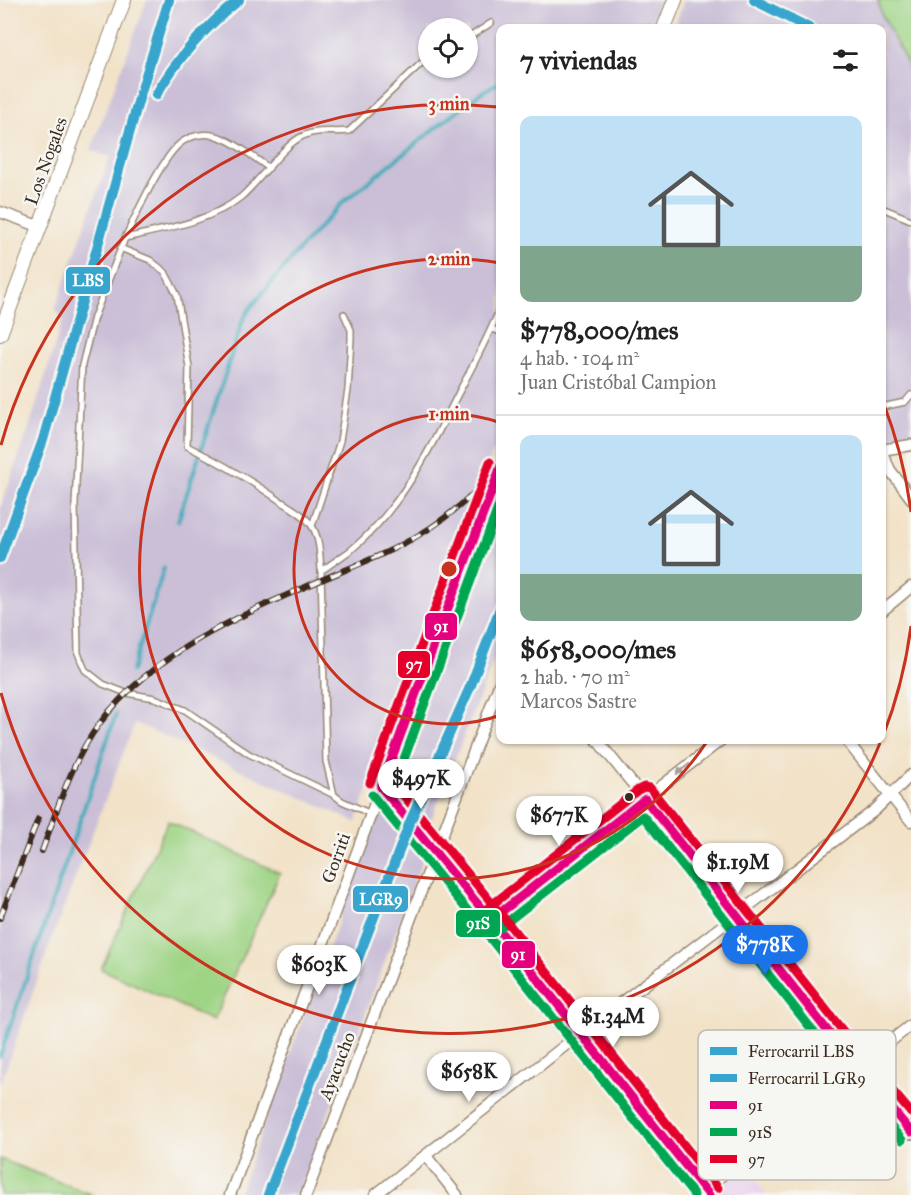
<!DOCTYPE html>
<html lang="es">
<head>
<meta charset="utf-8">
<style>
	body { margin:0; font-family:"IM FELL Great Primer",serif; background:#f2f2f2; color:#222; height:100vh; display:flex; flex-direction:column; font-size:22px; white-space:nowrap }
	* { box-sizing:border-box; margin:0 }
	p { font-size:20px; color:#767676 }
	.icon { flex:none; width:33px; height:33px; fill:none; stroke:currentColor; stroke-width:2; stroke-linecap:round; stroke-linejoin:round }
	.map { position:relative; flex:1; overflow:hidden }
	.sheet { position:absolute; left:496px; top:24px; width:390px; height:720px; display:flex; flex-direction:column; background:#fff; border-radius:12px; box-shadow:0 2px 4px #0004 }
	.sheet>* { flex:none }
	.fabs { position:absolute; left:418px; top:18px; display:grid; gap:12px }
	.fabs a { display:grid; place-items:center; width:60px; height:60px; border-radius:50%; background:#fff; box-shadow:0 2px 4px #0004; font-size:30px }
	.price { position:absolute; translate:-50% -51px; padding:0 14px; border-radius:21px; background:#fff; color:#222; font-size:20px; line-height:39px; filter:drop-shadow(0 2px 3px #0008) }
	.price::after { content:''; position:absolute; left:50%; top:36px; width:18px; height:14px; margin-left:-9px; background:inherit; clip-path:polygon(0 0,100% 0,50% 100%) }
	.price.active { background:#1a73e8; color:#fff }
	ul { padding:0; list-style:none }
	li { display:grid; align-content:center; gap:12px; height:318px; padding:0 24px }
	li+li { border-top:2px solid #e0e0e0 }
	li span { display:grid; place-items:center; height:186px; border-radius:12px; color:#555 }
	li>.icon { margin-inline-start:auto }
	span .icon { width:108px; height:108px; fill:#fffc; stroke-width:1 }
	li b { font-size:26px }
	h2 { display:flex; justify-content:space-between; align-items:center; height:72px; padding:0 24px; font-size:26px }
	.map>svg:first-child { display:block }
	.built { fill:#ead1ed }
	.industrial { fill:#cabfd7; fill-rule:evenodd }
	.green { fill:#9fd485; stroke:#6d7f52; stroke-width:1.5 }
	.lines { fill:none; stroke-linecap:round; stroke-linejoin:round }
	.stream { stroke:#3baab9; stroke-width:4 }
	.service-casing { stroke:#968672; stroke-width:8 }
	.minor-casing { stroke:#968672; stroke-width:13 }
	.tertiary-casing { stroke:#968672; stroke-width:16 }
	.service { stroke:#fff; stroke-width:5 }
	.minor { stroke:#fff; stroke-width:10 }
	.tertiary { stroke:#fff; stroke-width:14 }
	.rail-casing { stroke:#3b2a1e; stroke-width:6 }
	.rail { stroke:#f6f6f2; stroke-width:4; stroke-dasharray:11; stroke-linecap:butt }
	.bus-1-casing { stroke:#f6f6f2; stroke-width:14 }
	.bus-2-casing { stroke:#f6f6f2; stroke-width:14 }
	.bus-3-casing { stroke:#f6f6f2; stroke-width:14 }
	.bus-1 { stroke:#e5007d; stroke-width:9 }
	.bus-2 { stroke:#00a651; stroke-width:9 }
	.bus-3 { stroke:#e4002b; stroke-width:9 }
	.rail-1-casing { stroke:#f6f6f2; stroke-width:15 }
	.rail-2-casing { stroke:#f6f6f2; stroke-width:15 }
	.rail-1 { stroke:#38a5ce; stroke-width:10 }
	.rail-2 { stroke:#38a5ce; stroke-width:10 }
	.oneway { fill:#a79f9a }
	.ring { fill:none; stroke:#c8321e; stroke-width:3 }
	.bus-dot { fill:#3b2a1e; stroke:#f6f6f2; stroke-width:2 }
	.labels { text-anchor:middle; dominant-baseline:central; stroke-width:5; stroke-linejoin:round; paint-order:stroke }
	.street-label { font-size:18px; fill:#3b2a1e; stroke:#f6f6f2 }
	.key { fill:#f6f6f2; stroke:#beb9b2; stroke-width:1.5 }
	.key-label { font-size:16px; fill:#3b2a1e }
	.centre { fill:#c8321e; stroke:#f6f6f2; stroke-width:3 }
	.ring-label { font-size:18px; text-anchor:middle; font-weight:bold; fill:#c8321e; stroke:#f6f6f2; stroke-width:5; stroke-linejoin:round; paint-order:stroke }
	.line-badge { stroke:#f6f6f2; stroke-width:2 }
	.badge-label { font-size:16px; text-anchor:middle; font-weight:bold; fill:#fff }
</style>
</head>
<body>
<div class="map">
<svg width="911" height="1195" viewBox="0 0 911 1195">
	<rect width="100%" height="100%" fill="#f6f6f2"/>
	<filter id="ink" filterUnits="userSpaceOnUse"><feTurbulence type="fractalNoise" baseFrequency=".0167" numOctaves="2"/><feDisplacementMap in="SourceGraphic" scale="12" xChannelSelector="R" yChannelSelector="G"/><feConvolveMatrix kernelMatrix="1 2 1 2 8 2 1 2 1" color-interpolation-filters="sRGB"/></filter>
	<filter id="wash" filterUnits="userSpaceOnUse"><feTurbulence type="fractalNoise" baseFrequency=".008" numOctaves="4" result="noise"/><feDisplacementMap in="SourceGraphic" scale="24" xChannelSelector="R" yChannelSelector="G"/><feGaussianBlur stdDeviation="1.35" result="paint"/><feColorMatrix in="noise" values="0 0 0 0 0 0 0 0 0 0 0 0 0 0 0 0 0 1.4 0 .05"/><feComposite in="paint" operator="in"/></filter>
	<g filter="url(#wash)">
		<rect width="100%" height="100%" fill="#f2e2c7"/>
		<polygon class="built" points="745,1167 767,1195 718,1195 720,1186"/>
		<g class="industrial">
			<path d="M147,0H660L649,28H501V431L356,822L135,723L55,930L0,1085V508L27,434L63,319L55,309L110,157L91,150ZM429,28H468V68H429Z"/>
			<polygon points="684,0 878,0 882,15 911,71 911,435 882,439 882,28 674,28"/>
			<polygon points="501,493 501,642 429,825 392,785"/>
			<polygon points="381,807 424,856 298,1195 238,1195"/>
		</g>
		<g class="green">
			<polygon points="878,0 911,0 911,71 882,15"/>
			<polygon points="168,821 280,873 213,1021 101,969"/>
			<polygon points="0,1159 93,1195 0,1195"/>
		</g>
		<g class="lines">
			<g class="stream">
				<polyline points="629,28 647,22"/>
				<polyline points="178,521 242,322 250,308 306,242 343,202 447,119 482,92 501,81"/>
				<polyline points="132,671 164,568"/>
				<polyline points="0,1056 116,714"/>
			</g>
		</g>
	</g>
	<g filter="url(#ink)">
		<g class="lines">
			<g class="service-casing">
				<g id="service">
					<polyline points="468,38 491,23"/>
					<polyline points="882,208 911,220"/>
					<path d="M125,238C136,215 163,155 182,142C194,134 209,132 222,138C238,144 254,158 269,168"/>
					<path d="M120,248L150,260L165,272L177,295L189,367L187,446C219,462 250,480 279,500C290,507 305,515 312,526C320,538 320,558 321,571C331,564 341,557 351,550C400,510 431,448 459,392C474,364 489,335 501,306"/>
					<polyline points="492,329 501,332"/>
					<polyline points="882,407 905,402 911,395"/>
					<polyline points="312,526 340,441 348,390 351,339 351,330 344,314"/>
					<polyline points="321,571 326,761 334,795 342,801 371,814"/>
					<path d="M334,795L249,754L185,710L155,698L126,693L103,684L85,670L78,653L75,504L82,365L94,317L125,238C164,229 210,222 241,197C259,182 284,144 303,136C317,129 334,133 349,131L429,56"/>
				</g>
			</g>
			<g class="minor-casing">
				<g id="minor">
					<polyline points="0,212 41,227"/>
					<polyline points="882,450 911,445"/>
					<polyline points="882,453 890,470 911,498"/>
					<polyline points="882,611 911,587"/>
					<polyline points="597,740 645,799 721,740"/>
					<polyline points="846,740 911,821"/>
					<polyline points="426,1156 457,1195"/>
					<polyline points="230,1195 381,787"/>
					<polyline points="306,1195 501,680"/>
					<polyline points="375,1195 581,1033 875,810 911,775"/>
					<polyline points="697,1195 911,1025"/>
				</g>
			</g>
			<g class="tertiary-casing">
				<g id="tertiary">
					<polyline points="664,28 675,0"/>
					<polyline points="0,334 124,0"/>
					<polyline points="501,466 381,787 491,920 709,1195"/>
					<polyline points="491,920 645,799 845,1053 911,1132"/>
				</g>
			</g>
			<use href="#service" class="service"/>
			<use href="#minor" class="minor"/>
			<use href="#tertiary" class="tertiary"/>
			<g class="rail-casing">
				<g id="rail">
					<path d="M42,851C58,807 72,760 100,723C155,651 239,616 319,581C354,566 390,553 422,533C442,522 459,506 476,492"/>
					<polyline points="0,918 38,819"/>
				</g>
			</g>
			<use href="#rail" class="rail"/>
			<g class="bus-1-casing">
				<g id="bus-1">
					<polyline points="381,787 491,920 709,1195"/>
					<polyline points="381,787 501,466"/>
					<polyline points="491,920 645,799 845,1053 911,1132"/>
				</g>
			</g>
			<g class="bus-2-casing">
				<g id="bus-2">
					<polyline points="392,791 501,500"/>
					<polyline points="372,795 482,928 694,1195"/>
					<polyline points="498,929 643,816 836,1060 902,1140"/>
				</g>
			</g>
			<g class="bus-3-casing">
				<g id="bus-3">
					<polyline points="390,779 500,913 718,1188"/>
					<polyline points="370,783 490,462"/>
					<polyline points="484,911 638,790 644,787 650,788 854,1045 911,1113"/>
				</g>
			</g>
			<use href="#bus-1" class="bus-1"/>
			<use href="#bus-2" class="bus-2"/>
			<use href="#bus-3" class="bus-3"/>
			<g class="rail-1-casing">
				<g id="rail-1">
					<polyline points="754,0 809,28"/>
					<path d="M156,95C178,57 205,27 239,0"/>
					<polyline points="0,558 43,440 140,95 169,0"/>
				</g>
			</g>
			<g class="rail-2-casing">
				<polyline id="rail-2" points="268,1195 410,822 471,685 501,606"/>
			</g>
			<use href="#rail-1" class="rail-1"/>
			<use href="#rail-2" class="rail-2"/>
		</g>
		<defs><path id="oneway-solid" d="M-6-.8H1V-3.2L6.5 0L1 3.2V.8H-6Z" transform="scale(1.5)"/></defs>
		<use class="oneway" href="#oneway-solid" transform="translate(683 769) rotate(142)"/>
	</g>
	<g class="ring">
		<path d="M501 715A155 155 0 1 1 501 423"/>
		<path d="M708 740A310 310 0 1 1 500 263"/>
		<path d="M911 626A465 465 0 0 1 883 736M880 743A465 465 0 0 1 1 693M1 445A465 465 0 0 1 498 107M883 402A465 465 0 0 1 911 512"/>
	</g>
	<circle class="bus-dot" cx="629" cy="797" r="5"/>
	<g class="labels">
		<g class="street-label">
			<text transform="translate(46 161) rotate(-70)">Los Nogales</text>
			<text transform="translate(336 858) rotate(-70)">Gorriti</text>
			<text transform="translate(337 1066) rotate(-69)">Ayacucho</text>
		</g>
	</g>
	<rect x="698" y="1030" width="198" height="150" rx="9" class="key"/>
	<rect x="710" y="1047" width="27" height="8" fill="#38a5ce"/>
	<rect x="710" y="1074" width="27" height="8" fill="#38a5ce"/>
	<rect x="710" y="1101" width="27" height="8" fill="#e5007d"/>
	<rect x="710" y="1128" width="27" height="8" fill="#00a651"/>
	<rect x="710" y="1155" width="27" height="8" fill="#e4002b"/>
	<g class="key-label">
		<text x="748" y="1057">Ferrocarril LBS</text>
		<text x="748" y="1084">Ferrocarril LGR9</text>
		<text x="748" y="1111">91</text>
		<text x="748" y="1138">91S</text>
		<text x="748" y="1165">97</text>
	</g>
	<circle cx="449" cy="569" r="9" class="centre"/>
	<g class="ring-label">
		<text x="449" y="110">3 min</text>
		<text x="449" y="265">2 min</text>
		<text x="449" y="420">1 min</text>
	</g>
	<g class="line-badge">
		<rect x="65" y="266" width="46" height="29" rx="6" fill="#38a5ce"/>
		<rect x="424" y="612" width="34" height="29" rx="6" fill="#e5007d"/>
		<rect x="397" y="650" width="34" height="29" rx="6" fill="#e4002b"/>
		<rect x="352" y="885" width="57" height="28" rx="6" fill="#38a5ce"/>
		<rect x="455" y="909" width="46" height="29" rx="6" fill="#00a651"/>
		<rect x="501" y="940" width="35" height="29" rx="6" fill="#e5007d"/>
	</g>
	<g class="badge-label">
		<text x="88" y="286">LBS</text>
		<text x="441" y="632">91</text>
		<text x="414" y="670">97</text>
		<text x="381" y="905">LGR9</text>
		<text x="478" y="929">91S</text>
		<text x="518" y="960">91</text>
	</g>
</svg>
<div class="fabs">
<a><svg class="icon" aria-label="locate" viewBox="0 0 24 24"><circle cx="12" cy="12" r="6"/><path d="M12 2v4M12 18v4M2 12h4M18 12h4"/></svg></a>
</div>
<b class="price" style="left:421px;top:810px">$497K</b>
<b class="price" style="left:559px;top:847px">$677K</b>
<b class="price" style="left:738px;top:894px">$1.19M</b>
<b class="price active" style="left:765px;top:976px">$778K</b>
<b class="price" style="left:319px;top:996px">$603K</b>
<b class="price" style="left:613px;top:1048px">$1.34M</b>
<b class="price" style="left:469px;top:1103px">$658K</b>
<section class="sheet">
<h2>7 viviendas<svg class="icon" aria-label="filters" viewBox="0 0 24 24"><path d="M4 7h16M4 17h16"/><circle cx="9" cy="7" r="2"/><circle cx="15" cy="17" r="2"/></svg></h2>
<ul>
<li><span style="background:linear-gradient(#bfe0f5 70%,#7fa58c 0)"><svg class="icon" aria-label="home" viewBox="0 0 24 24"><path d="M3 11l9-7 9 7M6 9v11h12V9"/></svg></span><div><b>$778,000/mes</b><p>4 hab. · 104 m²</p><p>Juan Cristóbal Campion</p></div></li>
<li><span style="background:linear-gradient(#bfe0f5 75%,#7fa58c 0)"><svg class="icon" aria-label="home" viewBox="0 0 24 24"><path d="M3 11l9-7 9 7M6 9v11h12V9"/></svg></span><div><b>$658,000/mes</b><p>2 hab. · 70 m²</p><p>Marcos Sastre</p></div></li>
</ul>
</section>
</div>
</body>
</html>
